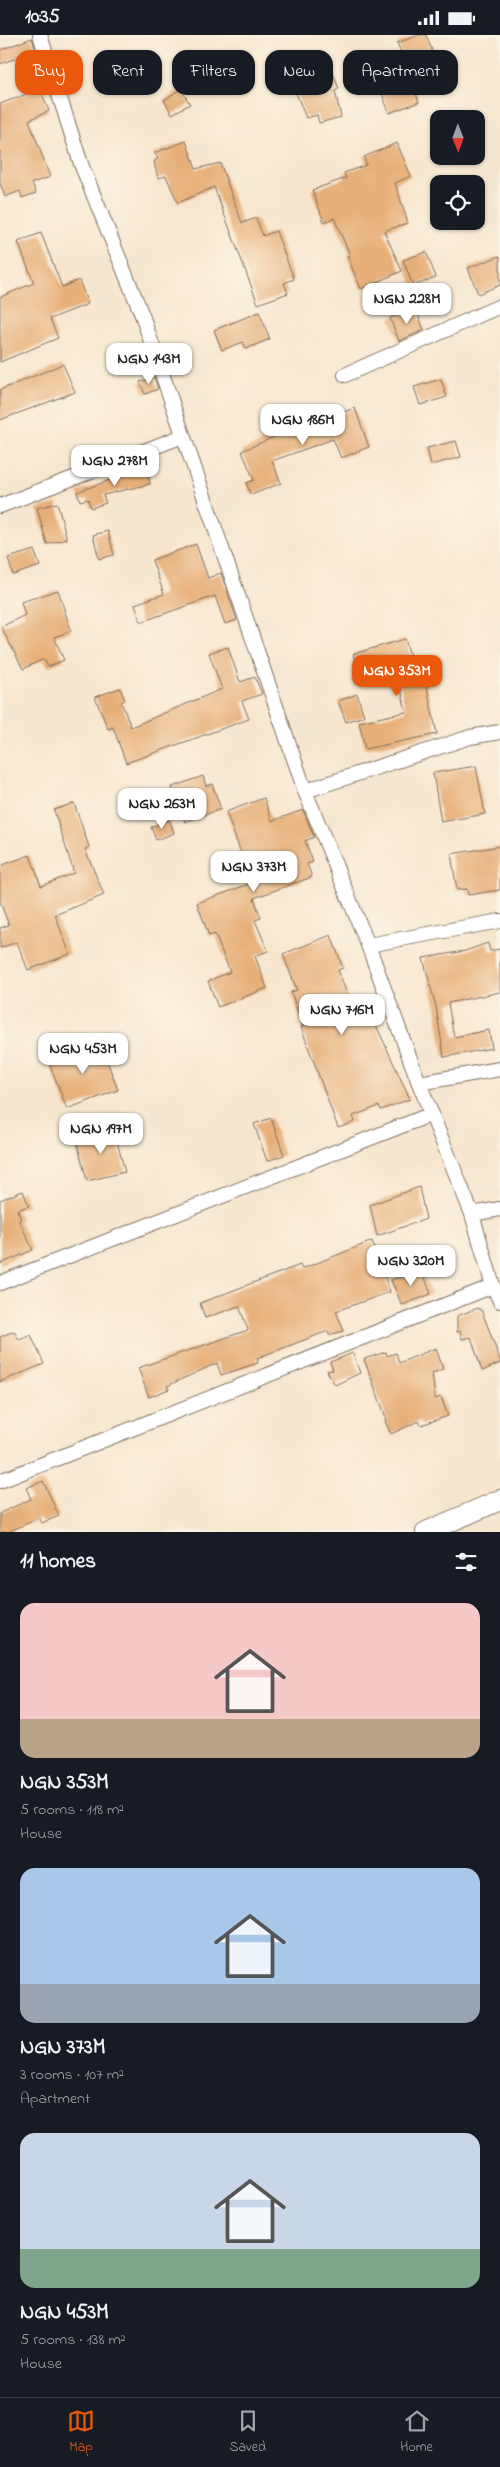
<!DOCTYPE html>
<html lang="en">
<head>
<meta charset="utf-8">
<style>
	body { margin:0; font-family:"Indie Flower",sans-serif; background:#20242c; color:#f1f3f6; height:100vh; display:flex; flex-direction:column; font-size:19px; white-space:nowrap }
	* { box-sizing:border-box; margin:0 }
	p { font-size:16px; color:#9ea1a6 }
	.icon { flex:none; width:28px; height:28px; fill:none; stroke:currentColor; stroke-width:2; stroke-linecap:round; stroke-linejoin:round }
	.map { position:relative; height:1497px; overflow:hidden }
	.side { display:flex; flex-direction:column; background:#171b24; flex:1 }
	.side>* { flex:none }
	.top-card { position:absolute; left:15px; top:15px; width:470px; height:45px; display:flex; gap:10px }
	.needle { width:32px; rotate:179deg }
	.tools { position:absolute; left:430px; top:75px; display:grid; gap:10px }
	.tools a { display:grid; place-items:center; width:55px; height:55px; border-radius:10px; background:#171b24; box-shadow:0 1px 4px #0004; font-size:25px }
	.price { position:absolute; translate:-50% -42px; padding:0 11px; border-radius:10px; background:#fff; color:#222; font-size:16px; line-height:32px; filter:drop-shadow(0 1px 2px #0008) }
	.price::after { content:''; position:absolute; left:50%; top:30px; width:15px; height:11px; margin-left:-8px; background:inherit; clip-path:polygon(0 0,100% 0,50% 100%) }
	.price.current { background:#ea580c; color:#fff }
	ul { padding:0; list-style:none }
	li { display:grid; align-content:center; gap:10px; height:265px; padding:0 20px }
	li span { display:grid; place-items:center; height:155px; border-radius:15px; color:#555 }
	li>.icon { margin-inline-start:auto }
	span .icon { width:90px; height:90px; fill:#fffc; stroke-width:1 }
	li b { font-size:21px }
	h2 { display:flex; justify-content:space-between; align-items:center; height:60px; padding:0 20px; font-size:21px }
	.pill { padding:0 18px; border-radius:15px; background:#171b24; box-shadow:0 1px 4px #0004; font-size:18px; line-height:45px }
	.pill.current { background:#ea580c; color:#fff }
	.status { display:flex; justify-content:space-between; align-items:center; height:35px; padding:0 25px; background:#171b24; direction:ltr }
	.status svg { height:14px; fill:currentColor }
	.tab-bar { display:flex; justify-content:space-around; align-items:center; height:70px; border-top:1px solid #363941; background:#171b24; font-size:14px; color:#9ea1a6 }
	.tab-bar a { display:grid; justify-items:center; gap:2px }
	.tab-bar .current { color:#ea580c }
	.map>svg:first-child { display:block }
	.building { fill:#e7b07a }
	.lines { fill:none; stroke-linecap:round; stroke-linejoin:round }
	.street-casing { stroke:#7d6c5c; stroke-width:16 }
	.secondary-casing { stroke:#7d6c5c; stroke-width:22 }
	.street { stroke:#fff; stroke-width:14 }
	.secondary { stroke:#fff; stroke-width:20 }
</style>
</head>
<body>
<div class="status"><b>10:35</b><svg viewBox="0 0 49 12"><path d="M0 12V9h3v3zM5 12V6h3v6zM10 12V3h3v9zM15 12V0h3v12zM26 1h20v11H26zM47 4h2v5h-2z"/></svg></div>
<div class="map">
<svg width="500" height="1497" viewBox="0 0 500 1497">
	<rect width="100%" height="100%" fill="#fcf5e5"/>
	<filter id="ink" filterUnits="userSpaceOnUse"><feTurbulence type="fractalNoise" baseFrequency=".02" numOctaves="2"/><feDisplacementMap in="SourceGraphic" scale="10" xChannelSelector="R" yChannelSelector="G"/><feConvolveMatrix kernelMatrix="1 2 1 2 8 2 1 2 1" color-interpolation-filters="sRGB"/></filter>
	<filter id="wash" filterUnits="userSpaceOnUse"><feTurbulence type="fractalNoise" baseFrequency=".0096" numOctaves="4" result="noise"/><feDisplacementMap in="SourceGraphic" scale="20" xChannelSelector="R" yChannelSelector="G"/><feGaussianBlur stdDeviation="1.12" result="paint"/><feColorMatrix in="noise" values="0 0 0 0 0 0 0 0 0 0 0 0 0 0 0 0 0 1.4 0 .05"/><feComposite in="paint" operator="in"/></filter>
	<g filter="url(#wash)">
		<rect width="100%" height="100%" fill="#f7e6cf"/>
		<g id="blocks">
			<g class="building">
				<polygon points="419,0 426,0 437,28 409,35 397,8"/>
				<polygon points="32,3 36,16 0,29 0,15"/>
				<polygon points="409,38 419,67 389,78 378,47"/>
				<polygon points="334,40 339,54 335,56 341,82 319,88 317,80 306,83 294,53"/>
				<polygon points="40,54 49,76 29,85 50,142 32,148 36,158 22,163 20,156 5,162 0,148 0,69"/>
				<polygon points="181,54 190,69 172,79 164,65"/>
				<polygon points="186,106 196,134 220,128 242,188 256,183 263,201 276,196 294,244 284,248 288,258 258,269 214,152 178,168 166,141 158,143 154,127 158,123 154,118"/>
				<polygon points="397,108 411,141 395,148 408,188 384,196 402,236 361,254 347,221 350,220 334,183 324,187 312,155 346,143 344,138 366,130 364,122"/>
				<polygon points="41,198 62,252 79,245 88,269 50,284 58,303 0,327 0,262 34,248 18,207"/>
				<polygon points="426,217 436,242 413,251 403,225"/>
				<polygon points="500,221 500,250 478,259 468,233"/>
				<polygon points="416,274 424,295 399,306 390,283"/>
				<polygon points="259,277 270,304 246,314 243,307 222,315 214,295"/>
				<polygon points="63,329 75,357 0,385 0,355"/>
				<polygon points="154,342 158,354 145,359 140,347"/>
				<polygon points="441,344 447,362 420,370 414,352"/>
				<polygon points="355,373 369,412 341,423 333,404 272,426 281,448 251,460 246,448 254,445 242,416 278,400"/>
				<polygon points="456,406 461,422 431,430 427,413"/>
				<polygon points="147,433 150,449 103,460 106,468 91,473 88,464 80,466 77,457 116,443 115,440"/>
				<polygon points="57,468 67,504 47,509 37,473"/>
				<polygon points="108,496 114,520 99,524 93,500"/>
				<polygon points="196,509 208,543 221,538 237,585 225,589 215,561 141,587 135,569 164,559 152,525"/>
				<polygon points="34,515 40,531 13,540 8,523"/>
				<polygon points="58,555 71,596 54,602 64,625 48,632 44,624 23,634 1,592 25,580 21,567"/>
				<polygon points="405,604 416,640 424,639 437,699 365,714 359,687 406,677 397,635 362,646 353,619"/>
				<polygon points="228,612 240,647 255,642 262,659 242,666 249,684 126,728 113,692 108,694 95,662 120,653 125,665 121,667 131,692 222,654 209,618"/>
				<polygon points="357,659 364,681 346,687 338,666"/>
				<polygon points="476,731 485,779 441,787 433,738"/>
				<polygon points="203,741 206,751 212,749 221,774 185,787 172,752"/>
				<polygon points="264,763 272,786 303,775 314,802 305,806 313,827 307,829 312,842 254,863 261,883 255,885 268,916 255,921 267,953 218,972 208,946 230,937 215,899 209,901 197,868 252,848 226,777"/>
				<polygon points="74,768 89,812 85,814 104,860 55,880 70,919 28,935 17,907 0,913 0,893 9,890 0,867 0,831 30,820 41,851 74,838 54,775"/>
				<polygon points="169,785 174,798 156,805 151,792"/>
				<polygon points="500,811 500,855 468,860 467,854 457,855 451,819"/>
				<polygon points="331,900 343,933 338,935 352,972 367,967 373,991 376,990 410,1064 381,1075 379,1071 353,1081 355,1087 338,1093 301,992 303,992 291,957 297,955 283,919"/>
				<polygon points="488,908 490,916 500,914 500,957 448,968 454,1002 489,995 492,1013 444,1022 436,972 423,923 465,916"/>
				<polygon points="99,1005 118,1055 67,1074 48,1025"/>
				<polygon points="271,1083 284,1120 267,1126 254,1089"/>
				<polygon points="114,1095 125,1137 87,1146 76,1104"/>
				<polygon points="419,1152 426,1184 377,1201 370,1170"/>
				<polygon points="23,1156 29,1171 17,1175 21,1184 19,1185 33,1215 0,1229 0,1165"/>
				<polygon points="372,1206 390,1257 336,1276 344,1296 329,1300 328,1296 257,1323 258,1328 221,1340 217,1328 167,1351 169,1354 149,1362 138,1333 248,1295 239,1271 205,1283 200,1268 300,1230 302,1234"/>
				<polygon points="422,1235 431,1259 402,1270 391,1245"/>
				<polygon points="478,1273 482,1276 500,1325 500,1328 482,1336 471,1302 462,1304 460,1296 457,1297 457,1281"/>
				<polygon points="14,1296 19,1305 31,1300 44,1329 0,1347 0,1302"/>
				<polygon points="436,1313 443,1334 432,1338 435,1364 441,1362 448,1381 421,1390 419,1386 391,1399 385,1386 387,1385 364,1324 386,1317 387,1321 396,1318 399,1328"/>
				<polygon points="353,1318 360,1338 335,1350 327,1336 333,1335 330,1327"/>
				<polygon points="43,1446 59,1481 42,1488 39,1483 8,1497 0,1497 0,1478 31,1464 26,1453"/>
			</g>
		</g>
	</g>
	<g filter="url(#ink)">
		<use href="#blocks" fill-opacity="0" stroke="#7d6c5c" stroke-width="1"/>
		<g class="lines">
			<g class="street-casing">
				<g id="street">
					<polyline points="345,340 500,271"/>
					<polyline points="0,471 183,401"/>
					<polyline points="305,756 470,702 500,697"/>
					<polyline points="368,910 500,886"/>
					<polyline points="419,1048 500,1034"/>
					<polyline points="472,1179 500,1174"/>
					<polyline points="0,1248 432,1079"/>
					<polyline points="493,1251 500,1266"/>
					<polyline points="0,1446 493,1251 472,1179 419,1048 368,910 305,756 142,280 81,129 40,0"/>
				</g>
			</g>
			<g class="secondary-casing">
				<polyline id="secondary" points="426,1497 500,1465"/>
			</g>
			<use href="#street" class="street"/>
			<use href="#secondary" class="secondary"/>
		</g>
	</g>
</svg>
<div class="tools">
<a><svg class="needle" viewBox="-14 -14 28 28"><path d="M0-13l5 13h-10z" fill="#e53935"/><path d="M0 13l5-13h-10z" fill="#9ea1a6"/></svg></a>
<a><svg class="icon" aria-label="locate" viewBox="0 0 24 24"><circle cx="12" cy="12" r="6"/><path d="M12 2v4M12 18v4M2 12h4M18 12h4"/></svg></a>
</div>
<b class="price" style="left:407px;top:290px">NGN 228M</b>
<b class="price" style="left:149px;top:350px">NGN 143M</b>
<b class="price" style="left:303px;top:411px">NGN 186M</b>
<b class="price" style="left:115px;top:452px">NGN 278M</b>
<b class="price current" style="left:397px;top:662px">NGN 353M</b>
<b class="price" style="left:162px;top:795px">NGN 263M</b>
<b class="price" style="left:254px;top:858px">NGN 373M</b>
<b class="price" style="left:342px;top:1001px">NGN 716M</b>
<b class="price" style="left:83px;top:1040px">NGN 453M</b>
<b class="price" style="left:101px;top:1120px">NGN 197M</b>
<b class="price" style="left:411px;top:1252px">NGN 320M</b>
<div class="top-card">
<a class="pill current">Buy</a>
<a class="pill">Rent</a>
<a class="pill">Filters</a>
<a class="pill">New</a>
<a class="pill">Apartment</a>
</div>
</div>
<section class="side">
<h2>11 homes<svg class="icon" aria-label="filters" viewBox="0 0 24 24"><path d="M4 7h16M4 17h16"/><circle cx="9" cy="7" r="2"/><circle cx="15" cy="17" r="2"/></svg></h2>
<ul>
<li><span style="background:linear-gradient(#f6c9c9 75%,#b9a48a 0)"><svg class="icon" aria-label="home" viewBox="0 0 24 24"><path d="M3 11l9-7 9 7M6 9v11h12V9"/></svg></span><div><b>NGN 353M</b><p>5 rooms · 118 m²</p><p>House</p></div></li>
<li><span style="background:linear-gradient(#a9c7e8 75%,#9aa5b1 0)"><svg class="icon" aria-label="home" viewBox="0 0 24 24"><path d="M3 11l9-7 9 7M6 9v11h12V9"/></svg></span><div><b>NGN 373M</b><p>3 rooms · 107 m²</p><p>Apartment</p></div></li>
<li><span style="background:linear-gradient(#c9d6e8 75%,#7fa58c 0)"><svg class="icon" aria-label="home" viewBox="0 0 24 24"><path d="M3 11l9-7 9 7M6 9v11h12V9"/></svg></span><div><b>NGN 453M</b><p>5 rooms · 138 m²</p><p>House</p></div></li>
</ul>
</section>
<nav class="tab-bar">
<a class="current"><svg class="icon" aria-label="map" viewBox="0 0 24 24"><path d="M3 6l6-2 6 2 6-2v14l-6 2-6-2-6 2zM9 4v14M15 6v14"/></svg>Map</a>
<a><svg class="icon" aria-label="saved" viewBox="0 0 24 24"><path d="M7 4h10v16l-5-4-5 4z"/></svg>Saved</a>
<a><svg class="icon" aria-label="home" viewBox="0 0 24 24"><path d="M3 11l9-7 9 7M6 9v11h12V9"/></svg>Home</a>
</nav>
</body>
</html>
